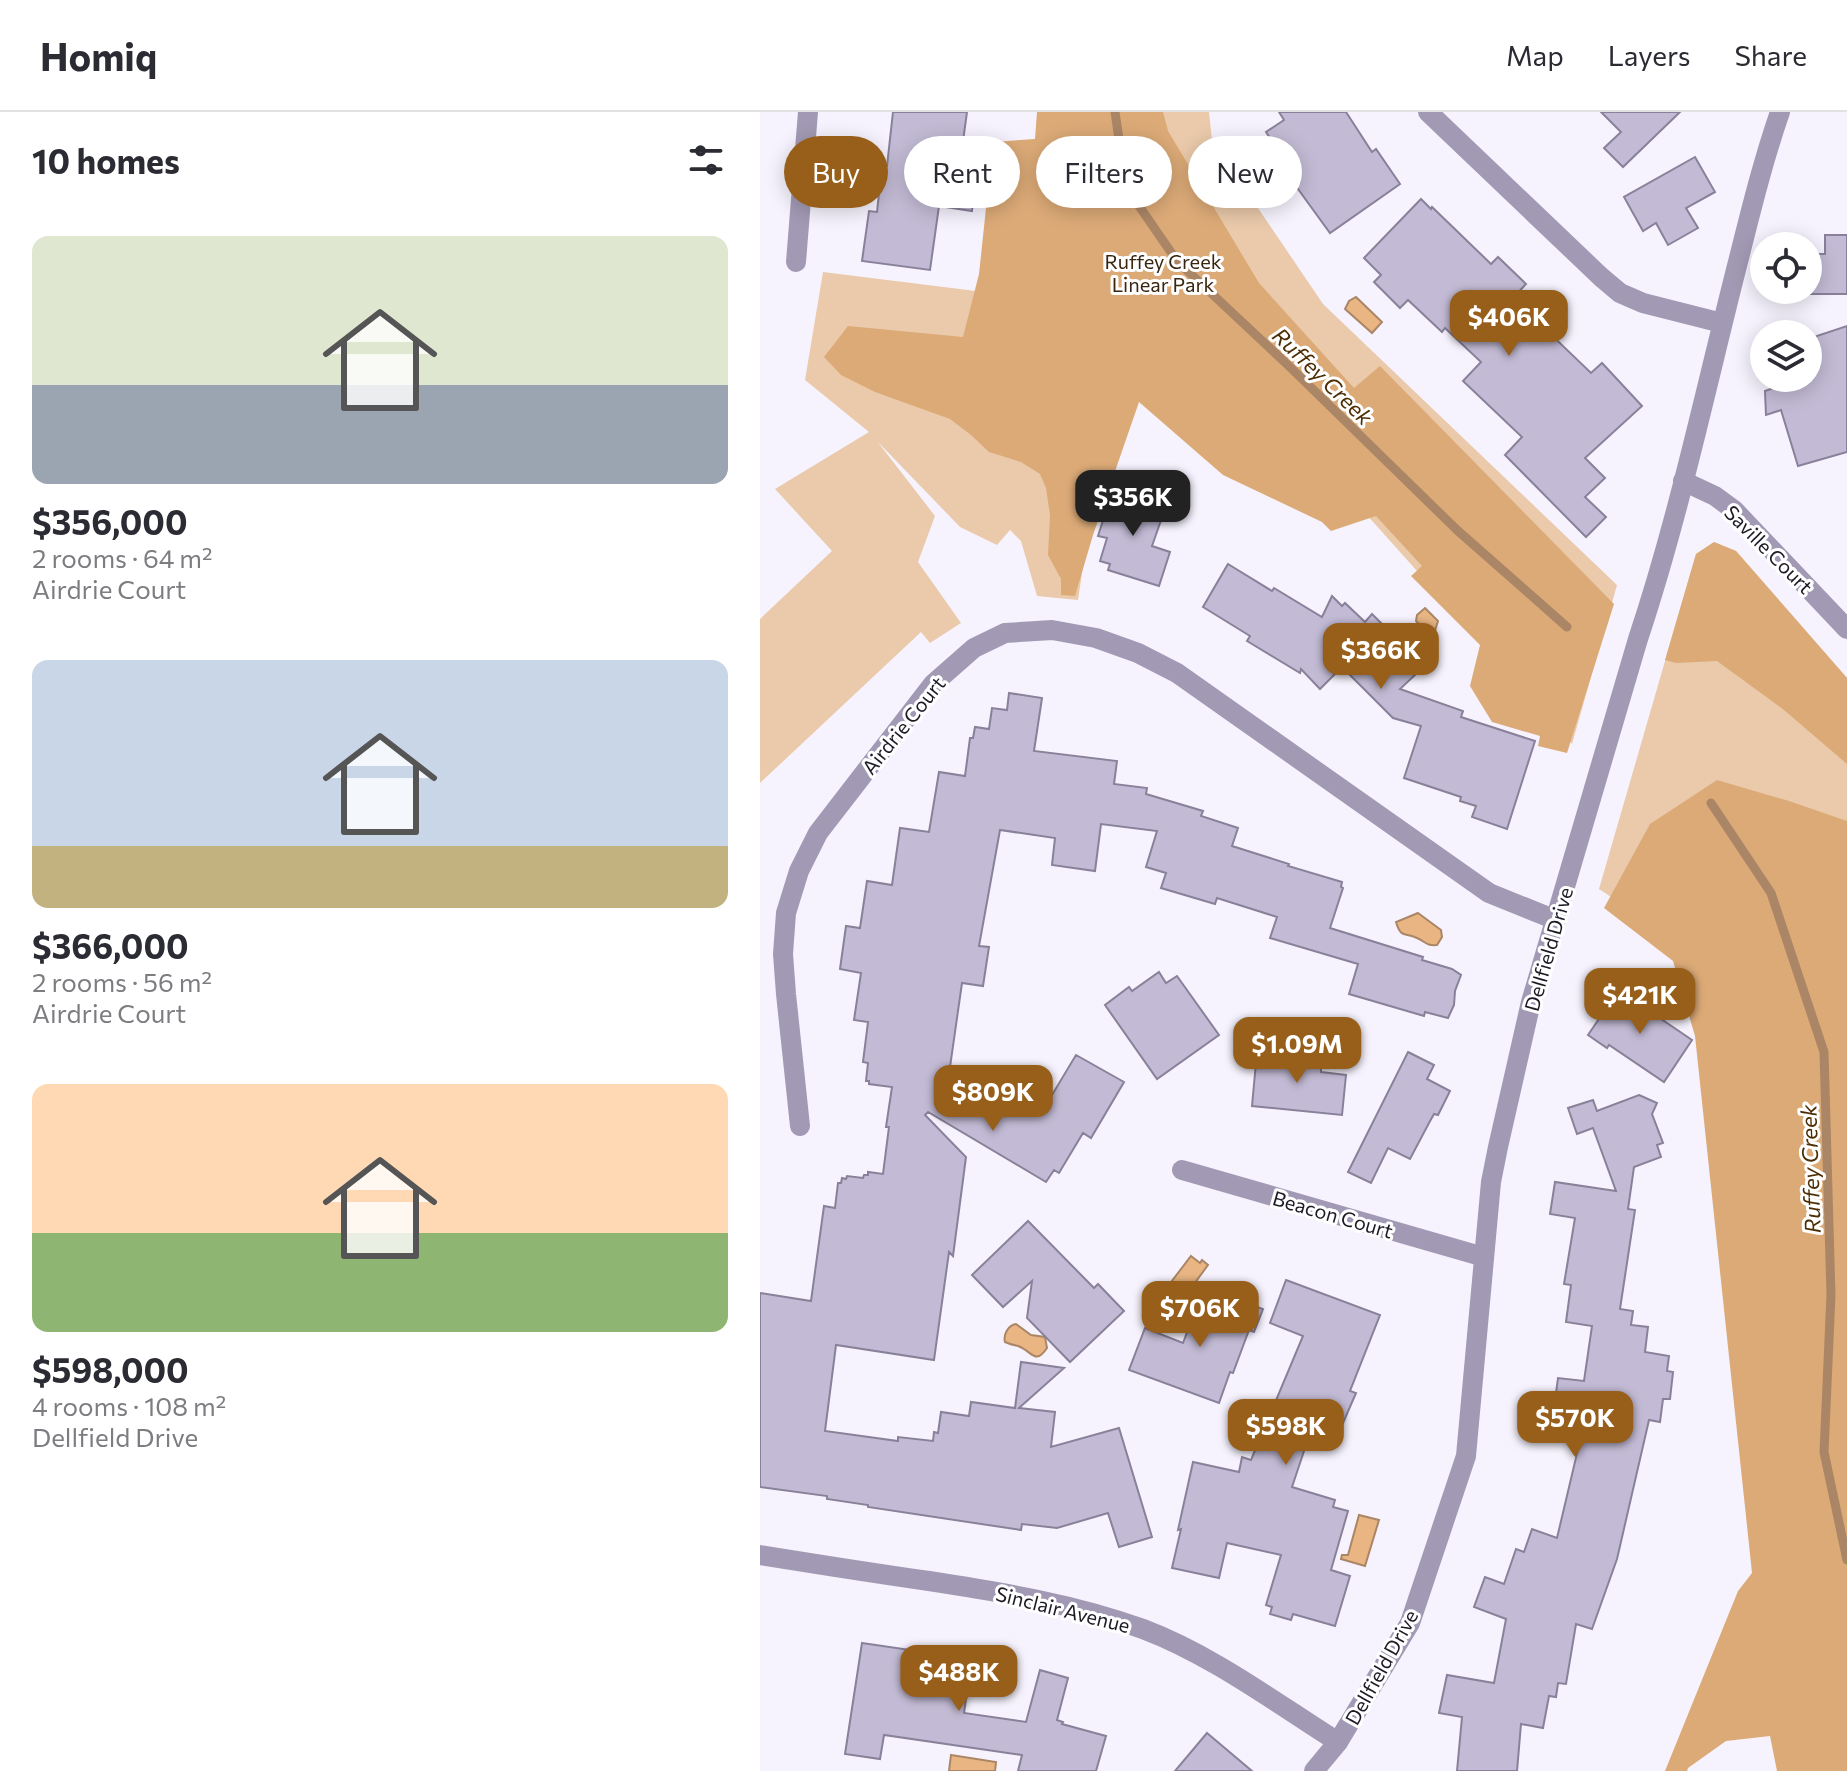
<!DOCTYPE html>
<html lang="en">
<head>
<meta charset="utf-8">
<style>
	body { margin:0; font-family:Commissioner,sans-serif; background:#f2f2f3; color:#2b2b33; height:100vh; display:flex; flex-direction:column; font-size:30px; white-space:nowrap }
	* { box-sizing:border-box; margin:0 }
	p { font-size:26px; color:#7c7c81 }
	.icon { flex:none; width:44px; height:44px; fill:none; stroke:currentColor; stroke-width:2; stroke-linecap:round; stroke-linejoin:round }
	.map { position:relative; flex:1; overflow:hidden }
	.details { display:flex; flex-direction:column; background:#fff; width:760px }
	.details>* { flex:none }
	.hud { position:absolute; left:24px; top:24px; width:760px; height:72px; display:flex; gap:16px }
	.tools { position:absolute; left:990px; top:120px; display:grid; gap:16px }
	.tools a { display:grid; place-items:center; width:72px; height:72px; border-radius:50%; background:#fff; box-shadow:0 4px 20px #0003; font-size:40px }
	.price { position:absolute; translate:-50% -68px; padding:0 18px; border-radius:16px; background:#975f1a; color:#fff; font-size:26px; line-height:52px; filter:drop-shadow(0 2px 4px #0008) }
	.price::after { content:''; position:absolute; left:50%; top:48px; width:24px; height:18px; margin-left:-12px; background:inherit; clip-path:polygon(0 0,100% 0,50% 100%) }
	.price.active { background:#222; color:#fff }
	ul { padding:0; list-style:none }
	li { display:grid; align-content:center; gap:16px; height:424px; padding:0 32px }
	li span { display:grid; place-items:center; height:248px; border-radius:16px; color:#555 }
	li>.icon { margin-inline-start:auto }
	span .icon { width:144px; height:144px; fill:#fffc; stroke-width:1 }
	li b { font-size:34px }
	h2 { display:flex; justify-content:space-between; align-items:center; height:96px; padding:0 32px; font-size:34px }
	.pill { padding:0 28px; border-radius:36px; background:#fff; box-shadow:0 4px 20px #0003; font-size:28px; line-height:72px }
	.pill.active { background:#975f1a; color:#fff }
	header { display:flex; align-items:center; gap:48px; box-sizing:border-box; height:112px; padding:0 40px; background:#fff; border-bottom:2px solid #e1e1e2 }
	header strong { font-size:38px }
	nav { display:flex; gap:44px; margin-inline-start:auto; font-size:28px }
	main { display:flex; flex:1; min-height:0 }
	.map>svg:first-child { display:block }
	.green { fill:#eacaaa }
	.forest { fill:#dcaa77 }
	.water { fill:#e8b583; stroke:#ab8666; stroke-width:2 }
	.lines { fill:none; stroke-linecap:round; stroke-linejoin:round }
	.stream { stroke:#ab8666; stroke-width:9 }
	.building { fill:#c3bbd5; stroke:#898199; stroke-width:2 }
	.street { stroke:#a29ab4; stroke-width:20 }
	.labels { text-anchor:middle; dominant-baseline:central; stroke-width:6; stroke-linejoin:round; paint-order:stroke }
	.park-label { font-size:20px; fill:#3a250e; stroke:#fff }
	.street-label { font-size:20px; fill:#1d1a24; stroke:#fff }
	.water-label { font-size:22px; font-style:italic; fill:#4d2d03; stroke:#fff }
</style>
</head>
<body>
<header>
<strong>Homiq</strong>
<nav><a>Map</a><a>Layers</a><a>Share</a></nav>
</header>
<main>
<section class="details">
<h2>10 homes<svg class="icon" aria-label="filters" viewBox="0 0 24 24"><path d="M4 7h16M4 17h16"/><circle cx="9" cy="7" r="2"/><circle cx="15" cy="17" r="2"/></svg></h2>
<ul>
<li><span style="background:linear-gradient(#dfe7d0 60%,#9aa5b1 0)"><svg class="icon" aria-label="home" viewBox="0 0 24 24"><path d="M3 11l9-7 9 7M6 9v11h12V9"/></svg></span><div><b>$356,000</b><p>2 rooms · 64 m²</p><p>Airdrie Court</p></div></li>
<li><span style="background:linear-gradient(#c9d6e8 75%,#c2b280 0)"><svg class="icon" aria-label="home" viewBox="0 0 24 24"><path d="M3 11l9-7 9 7M6 9v11h12V9"/></svg></span><div><b>$366,000</b><p>2 rooms · 56 m²</p><p>Airdrie Court</p></div></li>
<li><span style="background:linear-gradient(#ffd9b3 60%,#8fb573 0)"><svg class="icon" aria-label="home" viewBox="0 0 24 24"><path d="M3 11l9-7 9 7M6 9v11h12V9"/></svg></span><div><b>$598,000</b><p>4 rooms · 108 m²</p><p>Dellfield Drive</p></div></li>
</ul>
</section>
<div class="map">
<svg width="1087" height="1659" viewBox="0 0 1087 1659">
	<rect width="100%" height="100%" fill="#f6f3fe"/>
	<g class="green">
		<polygon points="290,0 449,0 452,28 563,192 857,473 812,632 589,383 352,262 318,488 277,484 261,429 250,418 237,433 200,415 117,329 175,404 158,450 201,511 170,531 161,520 0,671 0,507 72,439 15,377 109,320 45,268 63,160 248,183"/>
		<polygon points="954,430 976,439 1087,566 1087,1659 957,855 839,777 936,442"/>
	</g>
	<g class="forest">
		<polygon points="277,0 403,0 408,19 499,171 594,276 620,254 854,492 807,641 778,634 780,624 732,610 710,574 720,533 651,464 662,454 616,404 571,419 562,410 463,363 379,290 333,423 315,484 301,483 301,467 288,443 290,403 286,376 280,362 261,350 229,340 211,323 190,307 115,280 81,263 64,245 88,214 203,225 219,162 233,30 275,27"/>
		<polygon points="954,430 976,439 1087,566 1087,652 1024,598 957,549 916,551 905,548 936,442"/>
		<polygon points="957,668 1029,689 1087,709 1087,1659 1017,1659 1010,1624 966,1629 928,1656 927,1659 905,1659 978,1479 992,1461 935,924 913,849 844,796 890,712"/>
	</g>
	<g class="water">
		<polygon points="596,185 622,210 612,221 585,197 589,189"/>
		<polygon points="665,496 678,509 667,545 654,534 660,513 656,509 657,503"/>
		<path d="M658,801L681,818L682,825L677,833C666,834 666,830 657,826C645,820 641,827 636,810Z"/>
		<polygon points="431,1144 440,1151 442,1148 448,1153 429,1179 430,1183 426,1189 408,1174"/>
		<path d="M256,1212L271,1223L285,1225L287,1236C275,1254 272,1239 258,1234C254,1233 249,1232 245,1230C243,1223 248,1213 256,1212Z"/>
		<polygon points="599,1403 619,1408 605,1454 581,1447 582,1443 588,1443"/>
		<polygon points="191,1643 236,1650 235,1659 189,1659"/>
	</g>
	<g class="lines">
		<g class="stream">
			<polyline points="355,0 366,75 417,149 530,255 697,418 807,515"/>
			<polyline points="951,691 1011,781 1064,940 1071,1183 1064,1340 1087,1448"/>
		</g>
	</g>
	<g class="building">
		<polygon points="133,0 207,0 198,66 215,68 212,99 179,94 170,158 102,149 109,99 117,100 122,54 127,54"/>
		<polygon points="519,0 586,0 612,40 616,37 640,72 570,121 530,66 528,67 510,39 516,35 506,20 524,8"/>
		<polygon points="841,0 920,0 863,55 844,36 861,20"/>
		<polygon points="935,45 955,80 926,96 938,116 908,133 896,111 883,119 864,85"/>
		<polygon points="661,87 671,97 672,95 731,152 738,145 766,172 753,186 831,261 842,251 882,294 825,346 845,366 825,385 846,405 826,425 745,343 762,325 703,269 721,250 685,216 682,220 648,188 640,196 614,170 621,163 604,146"/>
		<polygon points="1065,123 1087,123 1087,182 1048,182 1048,142 1065,142"/>
		<polygon points="1087,214 1087,340 1038,354 1021,298 1006,303 1005,279 1025,272 1023,266 1048,266 1048,227"/>
		<polygon points="353,377 406,394 392,434 410,440 399,474 348,458 350,452 340,449 347,426 338,424"/>
		<polygon points="468,452 512,479 514,476 562,505 572,484 582,494 585,491 605,510 612,502 641,531 633,540 656,562 640,577 703,599 701,605 775,629 747,717 712,705 716,694 700,689 701,685 644,666 661,614 633,606 582,555 560,577 541,557 540,561 487,529 490,524 443,495"/>
		<polygon points="249,581 282,586 274,639 357,649 354,672 387,676 386,682 443,699 441,704 478,716 472,734 529,752 528,754 582,770 581,775 583,776 570,816 663,845 662,848 692,857 701,863 695,879 694,893 688,906 665,900 664,904 589,882 598,852 510,826 517,805 457,786 455,792 401,776 406,761 386,755 397,719 341,712 335,759 292,753 295,726 240,718 219,834 229,835 223,874 202,871 190,955 213,959 208,995 248,1000 258,983 283,998 316,943 364,970 331,1026 323,1021 299,1061 294,1058 286,1070 168,1000 165,1003 206,1045 193,1144 189,1140 174,1248 76,1233 65,1319 138,1329 138,1325 173,1329 174,1320 178,1321 181,1300 209,1304 211,1290 255,1296 261,1250 304,1256 259,1296 295,1300 291,1335 359,1316 392,1425 359,1435 348,1401 297,1416 262,1412 261,1418 108,1395 108,1393 67,1387 67,1384 0,1375 0,1181 51,1189 64,1094 75,1096 78,1071 81,1071 82,1066 86,1067 87,1064 103,1066 104,1063 108,1063 108,1060 123,1062 129,1015 126,1015 132,975 109,972 109,969 106,969 108,951 103,950 108,910 94,908 101,861 80,857 86,814 100,816 107,769 132,773 140,716 169,720 179,660 205,664 210,626 213,626 215,615 229,617 232,596 247,598"/>
		<polygon points="399,860 406,871 417,864 459,923 397,967 345,893 369,875 372,879"/>
		<polygon points="860,879 932,928 904,970 849,933 847,936 828,923 856,882 858,883"/>
		<polygon points="497,940 559,946 558,954 561,954 561,960 586,963 582,1003 492,994"/>
		<polygon points="648,940 674,953 667,967 690,979 678,1003 674,1002 669,1011 650,1047 628,1036 611,1071 588,1060"/>
		<polygon points="879,983 897,991 892,1002 903,1031 897,1033 901,1045 874,1055 868,1097 875,1098 860,1197 873,1199 871,1213 888,1215 885,1240 909,1244 907,1259 913,1260 910,1287 903,1287 900,1310 889,1308 857,1447 832,1517 816,1512 806,1572 798,1571 796,1585 789,1584 783,1616 761,1612 757,1659 697,1659 702,1605 679,1601 687,1563 734,1571 746,1507 714,1495 725,1465 744,1472 756,1437 764,1440 772,1417 797,1426 819,1333 799,1328 806,1298 794,1296 798,1266 824,1269 832,1214 806,1210 811,1173 804,1172 815,1106 790,1102 795,1070 856,1079 833,1016 817,1022 808,996 833,988 837,999"/>
		<polygon points="268,1109 334,1176 338,1172 364,1199 310,1250 267,1206 272,1169 243,1195 212,1163"/>
		<polygon points="526,1168 620,1203 590,1279 596,1281 577,1325 570,1322 565,1334 548,1327 532,1375 575,1388 573,1395 588,1399 571,1458 590,1464 575,1514 533,1502 531,1508 510,1502 512,1495 506,1493 521,1443 467,1431 459,1466 412,1456 421,1417 418,1418 433,1350 479,1360 482,1345 491,1348 543,1224 510,1211"/>
		<polygon points="456,1181 503,1197 494,1220 489,1218 473,1261 470,1260 459,1291 369,1258 385,1216 423,1231 437,1194 450,1198"/>
		<polygon points="102,1531 212,1547 204,1601 266,1610 280,1558 308,1566 297,1608 303,1610 302,1612 346,1624 336,1659 258,1659 262,1643 124,1623 120,1647 85,1642"/>
		<polygon points="447,1621 492,1659 415,1659"/>
	</g>
	<g class="lines">
		<g class="street">
			<polyline points="668,0 841,165 860,181 883,191 962,211"/>
			<polyline points="36,150 48,0"/>
			<polyline points="923,369 955,384 974,398 1087,517"/>
			<polyline points="40,1014 26,882 23,842 26,801 39,759 58,721 173,572 214,536 245,521 292,518 336,526 378,541 417,561 729,781 796,808"/>
			<polyline points="422,1058 724,1145"/>
			<path d="M0,1443C56,1452 113,1461 169,1469C241,1480 314,1492 383,1517C452,1543 516,1591 578,1630"/>
			<path d="M554,1659L578,1630L650,1511L706,1344L731,1070L738,1035L771,890L878,527C920,401 947,270 980,142C992,94 1004,46 1020,0"/>
		</g>
	</g>
	<g class="labels">
		<g class="park-label">
			<text x="403" y="149">Ruffey Creek<tspan x="403" dy="23">Linear Park</tspan></text>
		</g>
		<g class="street-label">
			<text transform="translate(1009 437) rotate(45)">Saville Court</text>
			<text transform="translate(143 613) rotate(-51)">Airdrie Court</text>
			<text transform="translate(788 837) rotate(-74)">Dellfield Drive</text>
			<text transform="translate(573 1102) rotate(16)">Beacon Court</text>
			<text transform="translate(303 1497) rotate(14)">Sinclair Avenue</text>
			<text transform="translate(621 1555) rotate(-61)">Dellfield Drive</text>
		</g>
		<g class="water-label">
			<text transform="translate(563 264) rotate(44)">Ruffey Creek</text>
			<text transform="translate(1050 1057) rotate(-92)">Ruffey Creek</text>
		</g>
	</g>
</svg>
<div class="tools">
<a><svg class="icon" aria-label="locate" viewBox="0 0 24 24"><circle cx="12" cy="12" r="6"/><path d="M12 2v4M12 18v4M2 12h4M18 12h4"/></svg></a>
<a><svg class="icon" aria-label="layers" viewBox="0 0 24 24"><path d="M12 4l9 5-9 5-9-5zM3 14l9 5 9-5"/></svg></a>
</div>
<b class="price" style="left:749px;top:246px">$406K</b>
<b class="price active" style="left:373px;top:426px">$356K</b>
<b class="price" style="left:621px;top:579px">$366K</b>
<b class="price" style="left:880px;top:924px">$421K</b>
<b class="price" style="left:537px;top:973px">$1.09M</b>
<b class="price" style="left:233px;top:1021px">$809K</b>
<b class="price" style="left:440px;top:1237px">$706K</b>
<b class="price" style="left:815px;top:1347px">$570K</b>
<b class="price" style="left:526px;top:1355px">$598K</b>
<b class="price" style="left:199px;top:1601px">$488K</b>
<div class="hud">
<a class="pill active">Buy</a>
<a class="pill">Rent</a>
<a class="pill">Filters</a>
<a class="pill">New</a>
</div>
</div>
</main>
</body>
</html>
